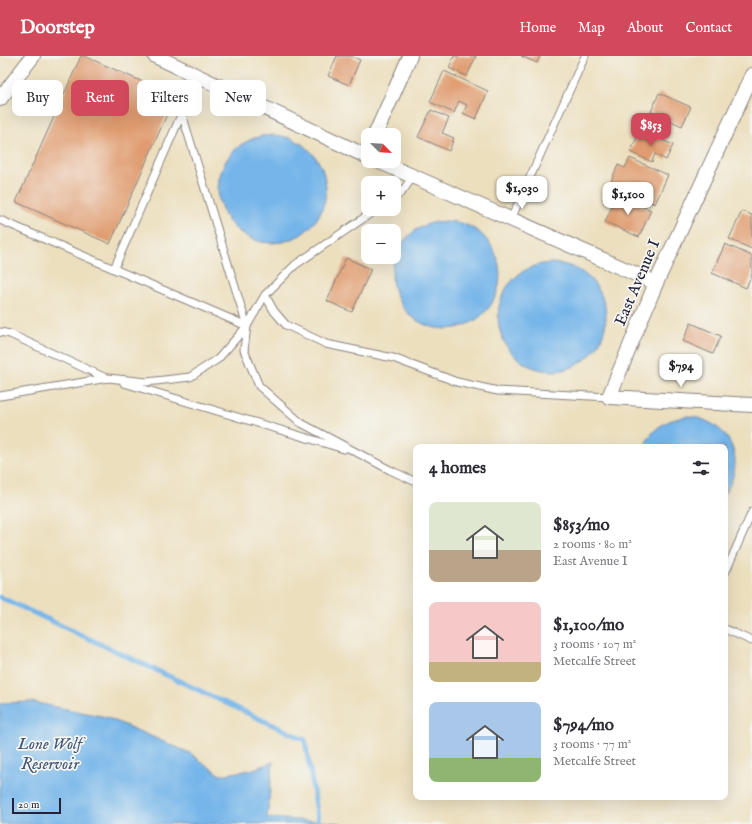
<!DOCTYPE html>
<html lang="en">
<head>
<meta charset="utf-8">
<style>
	body { margin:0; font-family:"IM FELL English",serif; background:#f2f2f3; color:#2b2b33; height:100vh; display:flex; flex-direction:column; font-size:15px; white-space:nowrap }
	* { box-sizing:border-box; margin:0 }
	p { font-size:13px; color:#7c7c81 }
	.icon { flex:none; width:22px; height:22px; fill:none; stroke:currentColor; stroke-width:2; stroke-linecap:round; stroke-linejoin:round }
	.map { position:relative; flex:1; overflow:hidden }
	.sheet { position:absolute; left:413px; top:388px; width:315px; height:356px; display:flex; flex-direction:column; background:#fff; border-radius:8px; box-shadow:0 4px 16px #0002 }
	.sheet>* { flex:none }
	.top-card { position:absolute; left:12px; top:24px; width:341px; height:36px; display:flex; gap:8px }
	.needle { width:26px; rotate:114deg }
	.tools { position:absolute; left:361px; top:72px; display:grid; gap:8px }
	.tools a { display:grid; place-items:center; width:40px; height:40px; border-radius:8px; background:#fff; box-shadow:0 4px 16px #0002; font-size:20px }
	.scale { position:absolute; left:12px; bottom:10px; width:49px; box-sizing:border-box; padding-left:4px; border:2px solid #22223b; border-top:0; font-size:11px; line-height:14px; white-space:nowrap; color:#22223b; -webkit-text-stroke:3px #f6f6f2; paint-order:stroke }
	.price { position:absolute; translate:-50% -34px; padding:0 9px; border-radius:8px; background:#fff; color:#222; font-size:13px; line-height:26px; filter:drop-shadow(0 1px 2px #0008) }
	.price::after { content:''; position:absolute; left:50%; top:24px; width:12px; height:9px; margin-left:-6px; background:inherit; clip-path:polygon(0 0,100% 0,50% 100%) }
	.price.selected { background:#d1495b; color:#fff }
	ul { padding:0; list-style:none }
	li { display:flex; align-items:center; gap:12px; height:100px; padding:0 16px }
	li span { display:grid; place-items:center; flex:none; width:112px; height:80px; border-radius:8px; color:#555 }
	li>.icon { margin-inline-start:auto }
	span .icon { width:48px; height:48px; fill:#fffc; stroke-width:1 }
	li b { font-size:17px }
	h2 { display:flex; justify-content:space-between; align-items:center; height:48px; padding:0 16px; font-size:17px }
	.tag { padding:0 14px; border-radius:8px; background:#fff; box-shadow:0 4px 16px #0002; font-size:14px; line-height:36px }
	.tag.selected { background:#d1495b; color:#fff }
	header { display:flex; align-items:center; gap:24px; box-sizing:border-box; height:56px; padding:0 20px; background:#d1495b; color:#fff }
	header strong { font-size:19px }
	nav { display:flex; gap:22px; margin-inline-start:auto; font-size:14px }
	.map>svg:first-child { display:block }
	.water { fill:#75b5e9; stroke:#4c6c92 }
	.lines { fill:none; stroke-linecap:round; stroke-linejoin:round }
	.stream { stroke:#75b5e9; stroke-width:5 }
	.building { fill:#e09c6f }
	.service-casing { stroke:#87807c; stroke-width:9 }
	.minor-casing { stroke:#87807c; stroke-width:16 }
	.service { stroke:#fff; stroke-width:7 }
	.minor { stroke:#fff; stroke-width:14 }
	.labels { text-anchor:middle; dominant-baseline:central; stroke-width:3.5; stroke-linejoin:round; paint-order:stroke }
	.street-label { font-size:16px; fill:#22223b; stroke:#f6f6f2 }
	.water-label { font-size:17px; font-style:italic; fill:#3f5578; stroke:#f6f6f2 }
</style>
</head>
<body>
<header>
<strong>Doorstep</strong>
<nav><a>Home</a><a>Map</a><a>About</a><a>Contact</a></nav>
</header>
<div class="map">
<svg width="752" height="768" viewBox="0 0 752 768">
	<rect width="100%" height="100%" fill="#f6f6f2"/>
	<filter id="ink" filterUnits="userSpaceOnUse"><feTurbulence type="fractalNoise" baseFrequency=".025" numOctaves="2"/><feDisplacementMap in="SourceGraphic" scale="8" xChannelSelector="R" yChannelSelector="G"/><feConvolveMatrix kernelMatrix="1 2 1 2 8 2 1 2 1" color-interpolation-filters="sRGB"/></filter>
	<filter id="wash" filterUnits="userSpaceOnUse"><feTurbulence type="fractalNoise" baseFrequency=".012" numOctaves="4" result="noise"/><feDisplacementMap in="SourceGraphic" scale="16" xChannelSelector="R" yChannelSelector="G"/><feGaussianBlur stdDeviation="0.9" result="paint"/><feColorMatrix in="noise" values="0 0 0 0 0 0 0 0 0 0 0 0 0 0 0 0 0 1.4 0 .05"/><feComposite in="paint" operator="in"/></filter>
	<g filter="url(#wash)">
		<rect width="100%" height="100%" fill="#ecdfbe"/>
		<g class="water">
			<circle cx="272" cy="133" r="54"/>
			<circle cx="446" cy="219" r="54"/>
			<circle cx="552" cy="261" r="54"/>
			<path d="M689,360C729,366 748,402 725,437V391H644C652,371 668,363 689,360Z"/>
			<polygon points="31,646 106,661 190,697 220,719 251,714 273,706 267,762 341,767 342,768 0,768 0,648 3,647"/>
		</g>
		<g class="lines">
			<polyline class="stream" points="0,541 305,684 319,768"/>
		</g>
		<g id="blocks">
			<g class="building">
				<polygon points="81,0 84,0 175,40 110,188 16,146"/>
				<polygon points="337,0 351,0 360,4 349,29 328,20"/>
				<polygon points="454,0 476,0 467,20 449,12"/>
				<polygon points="521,0 540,0 537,7"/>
				<polygon points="444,15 488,35 476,63 463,57 467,49 459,45 454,57 430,46"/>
				<polygon points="659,37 691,51 682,70 651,56"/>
				<polygon points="431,54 449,62 442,77 454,82 449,95 418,81"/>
				<polygon points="641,74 673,89 666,104 655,98 652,106 630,96"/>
				<polygon points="630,102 668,119 655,148 610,128 618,109 625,112"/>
				<polygon points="617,139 651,154 639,181 605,166"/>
				<polygon points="742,155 752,159 752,193 729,183"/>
				<polygon points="725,188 752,200 752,218 746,232 712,217"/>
				<polygon points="346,202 371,213 352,256 327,245"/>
				<polygon points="691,267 721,280 713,298 683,285"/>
			</g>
		</g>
	</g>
	<g filter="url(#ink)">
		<use href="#blocks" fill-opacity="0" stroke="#87807c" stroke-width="1"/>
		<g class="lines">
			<g class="service-casing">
				<g id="service">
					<polyline points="182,58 247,270 244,294 259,330 301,367 390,414 416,426"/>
					<path d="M394,142C402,137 408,129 412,120"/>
					<polyline points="511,163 585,0"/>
					<polyline points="0,164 247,270"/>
					<polyline points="114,213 198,20"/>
					<polyline points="265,239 274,255 286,269 326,288 393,302 457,326 498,335 609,341"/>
					<polyline points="0,276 10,278 106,322"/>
					<polyline points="124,327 344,393"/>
					<polyline points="0,340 108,322 147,326 190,321 218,303 247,270 265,239 295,209 377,153"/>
					<polyline points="725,517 752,456"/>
					<polyline points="725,573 752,585"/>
				</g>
			</g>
			<g class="minor-casing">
				<g id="minor">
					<polyline points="155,0 368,101"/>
					<polyline points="752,19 656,227 609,341 752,349"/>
					<polyline points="0,43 33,0"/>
					<polyline points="375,79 410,0"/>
					<polyline points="378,105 656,227"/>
				</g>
			</g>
			<use href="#service" class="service"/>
			<use href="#minor" class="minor"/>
		</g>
	</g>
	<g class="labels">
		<g class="street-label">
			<text transform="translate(638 227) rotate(-67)">East Avenue I</text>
		</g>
		<g class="water-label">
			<text x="50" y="688">Lone Wolf<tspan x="50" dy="20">Reservoir</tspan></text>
		</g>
	</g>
</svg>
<div class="tools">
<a><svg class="needle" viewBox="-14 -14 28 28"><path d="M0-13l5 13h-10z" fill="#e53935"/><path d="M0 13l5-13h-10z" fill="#7c7c81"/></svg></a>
<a>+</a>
<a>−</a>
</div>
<div class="scale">20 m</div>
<b class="price selected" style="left:651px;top:91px">$853</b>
<b class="price" style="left:522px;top:154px">$1,030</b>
<b class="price" style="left:628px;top:160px">$1,100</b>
<b class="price" style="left:681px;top:332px">$794</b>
<div class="top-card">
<a class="tag">Buy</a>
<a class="tag selected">Rent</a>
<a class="tag">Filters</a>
<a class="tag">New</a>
</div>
<section class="sheet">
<h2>4 homes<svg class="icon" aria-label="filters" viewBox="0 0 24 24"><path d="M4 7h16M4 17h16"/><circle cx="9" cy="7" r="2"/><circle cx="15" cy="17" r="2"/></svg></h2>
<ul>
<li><span style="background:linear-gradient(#dfe7d0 60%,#b9a48a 0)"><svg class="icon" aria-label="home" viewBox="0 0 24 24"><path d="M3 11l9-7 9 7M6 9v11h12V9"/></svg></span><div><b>$853/mo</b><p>2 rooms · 80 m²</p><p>East Avenue I</p></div></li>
<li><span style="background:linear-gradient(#f6c9c9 75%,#c2b280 0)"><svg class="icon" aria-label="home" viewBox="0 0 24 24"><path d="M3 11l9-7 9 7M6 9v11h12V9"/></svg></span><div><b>$1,100/mo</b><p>3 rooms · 107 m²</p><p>Metcalfe Street</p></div></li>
<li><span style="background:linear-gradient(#a9c7e8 70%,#8fb573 0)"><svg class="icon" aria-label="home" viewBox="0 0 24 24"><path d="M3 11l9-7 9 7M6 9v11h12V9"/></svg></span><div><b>$794/mo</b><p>3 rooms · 77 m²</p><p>Metcalfe Street</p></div></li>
</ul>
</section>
</div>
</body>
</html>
